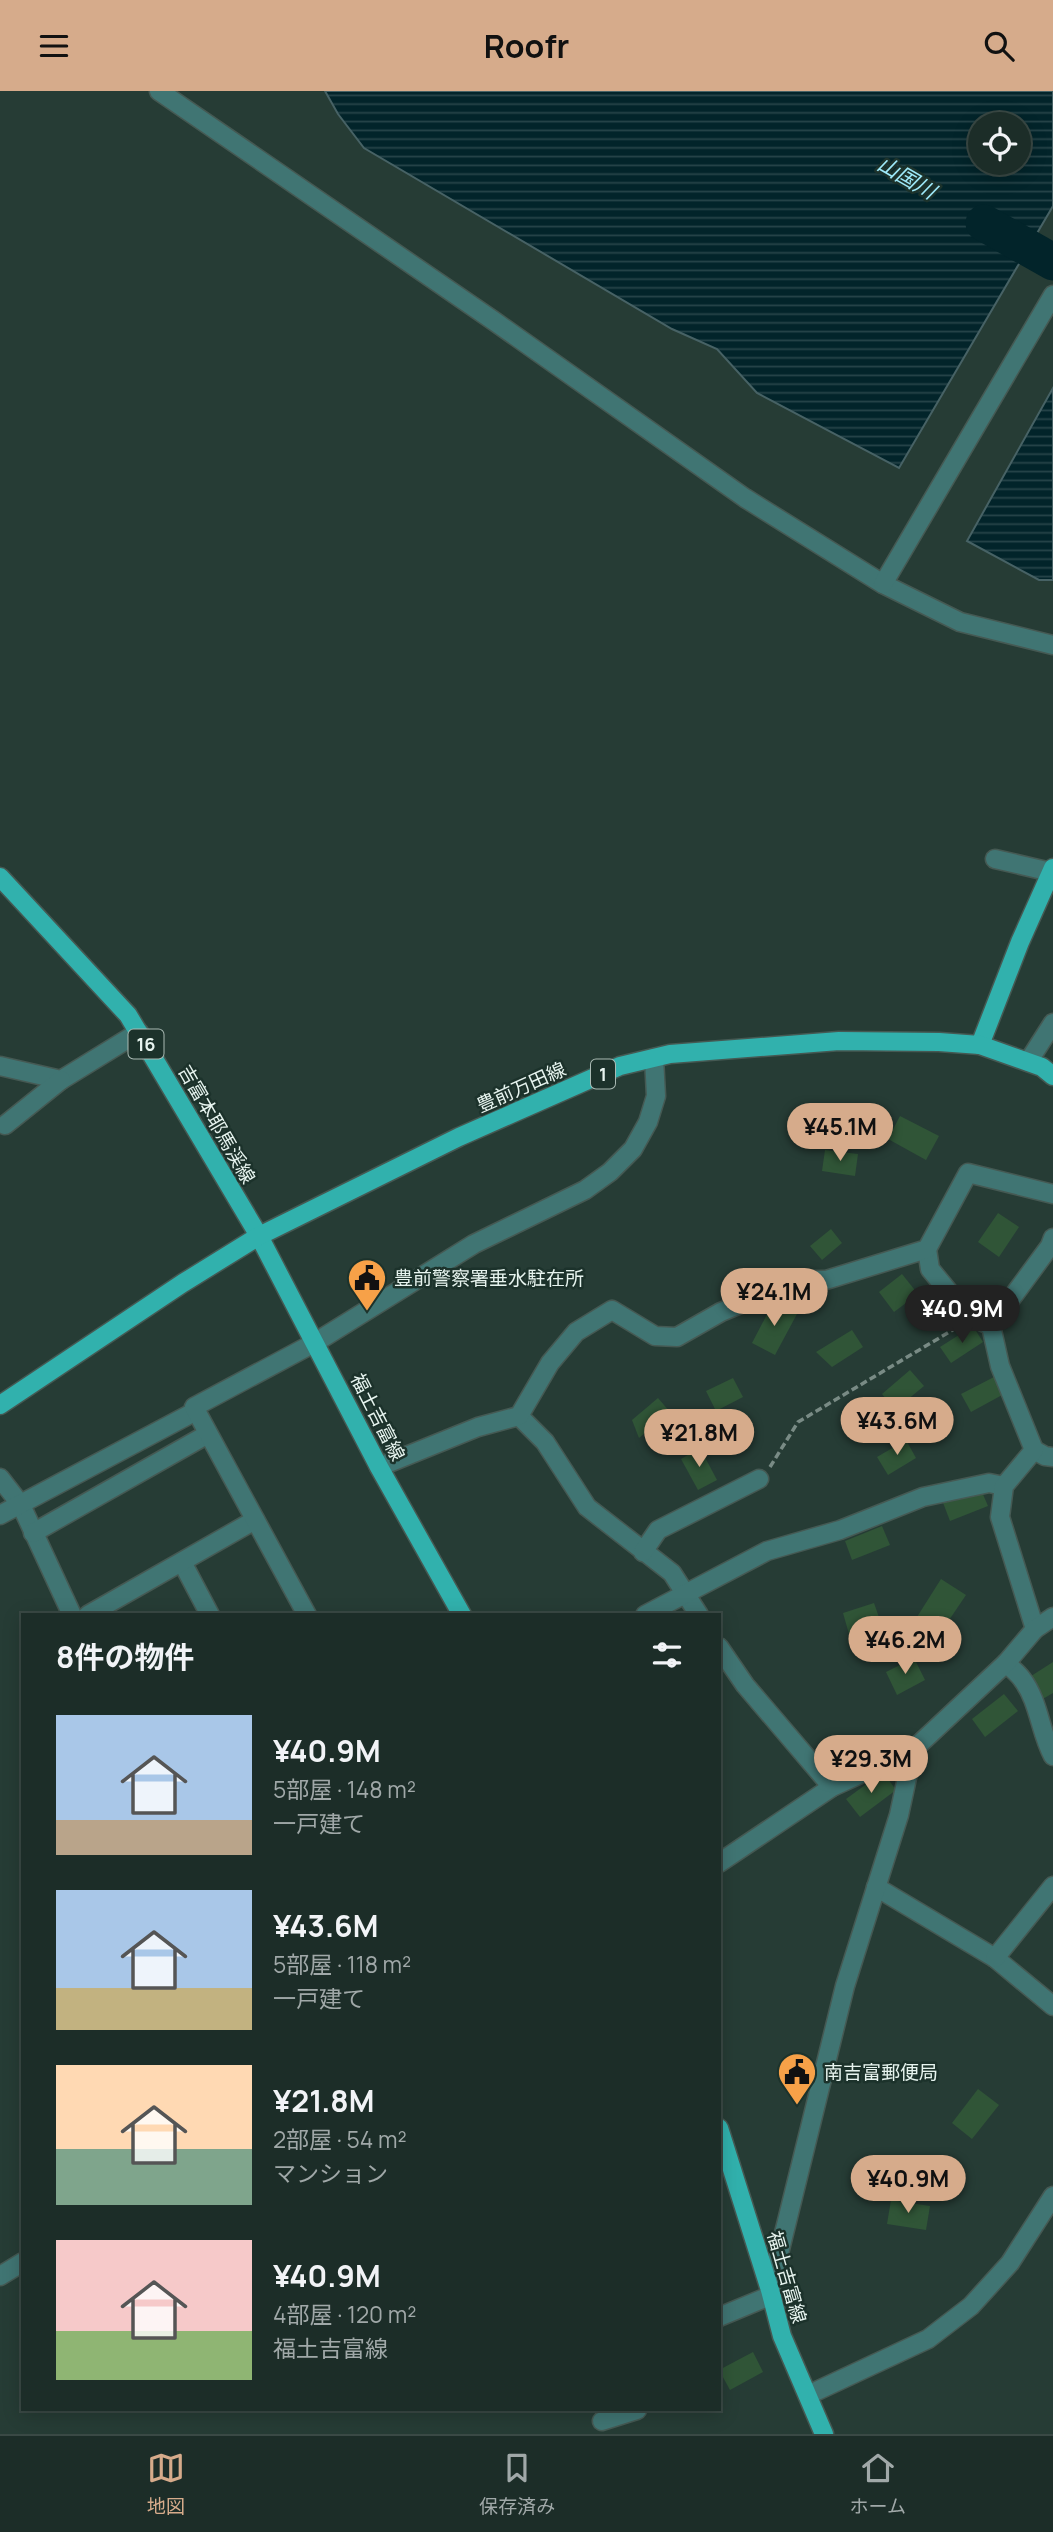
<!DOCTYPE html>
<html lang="ja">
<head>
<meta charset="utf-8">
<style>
	body { margin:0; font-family:Manrope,"Noto Sans JP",sans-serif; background:#293934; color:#f1f3f6; height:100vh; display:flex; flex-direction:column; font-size:26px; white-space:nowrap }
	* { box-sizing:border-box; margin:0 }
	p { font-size:23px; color:#a0a8a8 }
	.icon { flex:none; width:38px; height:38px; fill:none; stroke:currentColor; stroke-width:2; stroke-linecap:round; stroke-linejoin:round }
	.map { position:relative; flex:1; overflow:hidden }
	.sheet { position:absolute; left:21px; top:1522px; width:700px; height:798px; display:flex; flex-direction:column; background:#1c2d28; border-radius:0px; box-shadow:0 4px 18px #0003,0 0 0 2px #3a4945 }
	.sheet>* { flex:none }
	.buttons { position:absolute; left:968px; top:21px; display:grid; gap:14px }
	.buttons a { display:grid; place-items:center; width:63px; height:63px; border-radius:50%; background:#1c2d28; box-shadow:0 4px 18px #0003,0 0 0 2px #3a4945; font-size:35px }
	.price { position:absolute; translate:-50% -60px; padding:0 16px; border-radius:24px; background:#d6ab8b; color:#111; font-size:23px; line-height:46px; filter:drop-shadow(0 2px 4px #0008) }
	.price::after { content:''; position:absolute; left:50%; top:42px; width:21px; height:16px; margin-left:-10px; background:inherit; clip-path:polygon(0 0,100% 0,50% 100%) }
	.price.on { background:#222; color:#fff }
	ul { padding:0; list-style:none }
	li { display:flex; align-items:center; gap:21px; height:175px; padding:0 35px }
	li span { display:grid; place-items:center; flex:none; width:196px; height:140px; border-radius:0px; color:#555 }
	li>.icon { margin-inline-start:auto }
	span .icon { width:84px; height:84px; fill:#fffc; stroke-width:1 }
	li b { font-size:30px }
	h2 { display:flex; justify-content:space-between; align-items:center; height:84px; padding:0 35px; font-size:30px }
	header { display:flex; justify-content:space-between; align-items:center; height:91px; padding:0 35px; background:#d6ab8b; color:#111; font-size:32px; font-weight:700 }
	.tabs { display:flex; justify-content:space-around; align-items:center; height:98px; border-top:2px solid #3a4945; background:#1c2d28; font-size:19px; color:#a0a8a8 }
	.tabs a { display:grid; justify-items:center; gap:4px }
	.tabs .on { color:#d6ab8b }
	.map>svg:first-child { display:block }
	.water { fill:url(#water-rules); stroke:#476265; stroke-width:2; fill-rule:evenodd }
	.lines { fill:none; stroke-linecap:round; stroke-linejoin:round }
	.river { stroke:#02242a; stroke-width:37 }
	.building { fill:#305537 }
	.minor-casing { stroke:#455953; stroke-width:21 }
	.major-casing { stroke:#455953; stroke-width:21 }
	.path { stroke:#798b85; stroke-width:3.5; stroke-dasharray:7 3.5; stroke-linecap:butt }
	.minor { stroke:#407573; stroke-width:18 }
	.major { stroke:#31b1ad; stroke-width:18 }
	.labels { text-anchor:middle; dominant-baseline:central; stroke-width:5; stroke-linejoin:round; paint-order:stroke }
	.shield { fill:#1c322b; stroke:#aabab4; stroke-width:2 }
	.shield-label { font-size:18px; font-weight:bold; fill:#e7f4ef }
	.street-label { font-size:19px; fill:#e7f4ef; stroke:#1c322b }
	.poi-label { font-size:19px; fill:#e7f4ef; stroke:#1c322b; text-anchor:start }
	.water-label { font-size:21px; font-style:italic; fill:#9ee9f9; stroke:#1c322b }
</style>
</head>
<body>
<header><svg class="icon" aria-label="menu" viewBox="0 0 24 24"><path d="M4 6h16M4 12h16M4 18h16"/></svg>Roofr<svg class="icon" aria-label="search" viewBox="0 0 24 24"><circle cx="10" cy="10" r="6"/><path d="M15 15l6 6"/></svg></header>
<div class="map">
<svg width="1053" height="2343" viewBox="0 0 1053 2343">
	<defs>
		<pattern id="water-rules" width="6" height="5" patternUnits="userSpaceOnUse" patternTransform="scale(1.75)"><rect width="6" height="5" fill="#02242a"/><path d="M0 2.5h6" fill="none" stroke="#274449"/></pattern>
	</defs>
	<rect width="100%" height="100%" fill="#263c35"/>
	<g class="water">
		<path d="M325,0H1053V115L899,377L757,302L717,258L672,238L364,57L338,23ZM980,33H1018V72H980Z"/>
		<polygon points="1053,297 1053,489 1039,489 967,450"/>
	</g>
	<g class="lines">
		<polyline class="river" points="984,132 1053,171"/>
	</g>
	<g class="building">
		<polygon points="900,1025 939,1045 926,1069 888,1048"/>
		<polygon points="825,1059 858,1063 855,1085 822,1080"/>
		<polygon points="998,1122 1019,1136 999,1166 978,1151"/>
		<polygon points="831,1138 842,1152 822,1169 810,1155"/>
		<polygon points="902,1183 918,1203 894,1221 879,1201"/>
		<polygon points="774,1210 797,1223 775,1264 752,1252"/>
		<polygon points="973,1235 983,1251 951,1272 940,1256"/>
		<polygon points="852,1239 863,1256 832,1276 816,1261"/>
		<polygon points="910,1279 924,1295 895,1319 882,1303"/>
		<polygon points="994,1286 1004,1303 971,1321 961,1303"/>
		<polygon points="733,1287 743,1306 716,1320 706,1300"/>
		<polygon points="658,1307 670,1321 639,1347 632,1329"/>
		<polygon points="906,1349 916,1367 888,1384 877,1366"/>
		<polygon points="700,1357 717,1389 698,1399 681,1368"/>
		<polygon points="979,1394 988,1415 950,1430 942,1409"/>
		<polygon points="882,1435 890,1454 852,1469 845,1450"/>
		<polygon points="941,1488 966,1504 941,1541 917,1526"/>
		<polygon points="874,1512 881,1532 849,1543 843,1522"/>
		<polygon points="914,1567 925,1589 897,1604 886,1581"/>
		<polygon points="1053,1571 1053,1602 1041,1609 1028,1587"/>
		<polygon points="1004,1603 1018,1620 985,1646 972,1628"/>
		<polygon points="883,1681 896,1699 860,1726 846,1708"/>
		<polygon points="978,1998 999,2014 972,2048 952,2032"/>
		<polygon points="891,2109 930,2115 926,2139 887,2133"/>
		<polygon points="753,2261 763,2281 730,2299 719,2279"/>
	</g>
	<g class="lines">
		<g class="minor-casing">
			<g id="minor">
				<polyline points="159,0 494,230 745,407 883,493 960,531 1053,554"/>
				<polyline points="883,493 1053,204"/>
				<polyline points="995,768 1051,781"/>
				<polyline points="1028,971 1053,932"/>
				<polyline points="0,975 61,989 139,941"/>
				<polyline points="5,1034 61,989"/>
				<polyline points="927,1158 930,1178 967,1223 991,1235"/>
				<polyline points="519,1325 545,1351 587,1416 672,1482 699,1524"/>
				<polyline points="1034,1359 1045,1365 1053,1366"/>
				<polyline points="379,1376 478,1336 519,1325 550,1272 576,1241 612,1219 655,1245 677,1246 721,1221 799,1189 826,1189 927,1158 968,1082 1053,1103"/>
				<polyline points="0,1387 21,1414 72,1524"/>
				<polyline points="0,1424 196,1320"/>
				<polyline points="33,1442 208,1343"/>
				<polyline points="643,1461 658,1439 759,1388"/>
				<polyline points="182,1471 210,1524"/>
				<polyline points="88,1524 255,1429"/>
				<polyline points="307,1524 194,1316 316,1251 474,1153 585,1099 610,1081 633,1058 648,1031 656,1005 654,967"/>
				<polyline points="645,1524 767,1460 840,1439 923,1406 989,1392 1004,1395"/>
				<polyline points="1035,1538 1000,1426 1004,1395 1034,1359 1000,1275 991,1235 1050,1155 1053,1147"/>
				<polyline points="719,1556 745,1594 832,1696"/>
				<path d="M1006,1572C1011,1577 1018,1582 1022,1588C1039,1610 1040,1641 1053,1665"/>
				<polyline points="719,1772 832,1696 913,1659 1006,1572 1035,1538 1053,1526"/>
				<polyline points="876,1796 995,1867 1053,1915"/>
				<polyline points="995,1867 1053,1795"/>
				<polyline points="0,2185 23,2171"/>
				<polyline points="770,2199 845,1895 899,1724 913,1659"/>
				<polyline points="719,2226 772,2204"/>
				<polyline points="808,2304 928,2248 971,2215 1010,2172 1053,2105"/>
				<polyline points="602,2330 637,2319"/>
			</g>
		</g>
		<g class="major-casing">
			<g id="major">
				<polyline points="0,786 128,924 259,1145 379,1376 462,1524"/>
				<polyline points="980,954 1020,851 1053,777"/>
				<polyline points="0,1314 183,1192 259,1145 459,1046 620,975 670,963 839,950 939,951 980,954 1042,976 1053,985"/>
				<polyline points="719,2037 770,2199 782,2245 824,2343"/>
			</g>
		</g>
		<polyline class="path" points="770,1376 798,1331 956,1237"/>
		<use href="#minor" class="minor"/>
		<use href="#major" class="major"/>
	</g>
	<defs>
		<g id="civic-pin" transform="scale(2.0125)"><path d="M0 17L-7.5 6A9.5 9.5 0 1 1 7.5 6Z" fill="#f7a148" stroke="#1c322b"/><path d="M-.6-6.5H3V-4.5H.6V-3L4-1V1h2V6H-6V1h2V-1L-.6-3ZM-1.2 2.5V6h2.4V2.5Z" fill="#111"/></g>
	</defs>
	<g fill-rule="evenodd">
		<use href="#civic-pin" x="367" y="1187"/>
		<use href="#civic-pin" x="797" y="1981"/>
	</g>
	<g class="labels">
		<g class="shield">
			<rect x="128.5" y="938.5" width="35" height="29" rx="5"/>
			<rect x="591" y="968.5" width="24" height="29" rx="5"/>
		</g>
		<g class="shield-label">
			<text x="146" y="953">16</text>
			<text x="603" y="983">1</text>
		</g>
		<g class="street-label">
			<text transform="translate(521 996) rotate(-24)">豊前万田線</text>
			<text transform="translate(217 1033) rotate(60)">吉富本耶馬渓線</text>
			<text transform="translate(378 1326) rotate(63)">福土吉富線</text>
			<text transform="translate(787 2186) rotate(74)">福土吉富線</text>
		</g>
		<g class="poi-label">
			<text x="394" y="1187">豊前警察署垂水駐在所</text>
			<text x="824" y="1981">南吉富郵便局</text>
		</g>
		<g class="water-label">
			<text transform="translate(907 86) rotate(30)">山国川</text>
		</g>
	</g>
</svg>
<div class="buttons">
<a><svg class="icon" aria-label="locate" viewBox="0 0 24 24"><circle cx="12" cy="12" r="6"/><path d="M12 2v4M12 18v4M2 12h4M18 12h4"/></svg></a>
</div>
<b class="price" style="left:840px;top:1072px">¥45.1M</b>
<b class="price" style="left:774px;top:1237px">¥24.1M</b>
<b class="price on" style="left:962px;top:1254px">¥40.9M</b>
<b class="price" style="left:897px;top:1366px">¥43.6M</b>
<b class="price" style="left:699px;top:1378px">¥21.8M</b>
<b class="price" style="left:905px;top:1585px">¥46.2M</b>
<b class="price" style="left:871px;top:1704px">¥29.3M</b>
<b class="price" style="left:908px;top:2124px">¥40.9M</b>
<section class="sheet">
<h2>8件の物件<svg class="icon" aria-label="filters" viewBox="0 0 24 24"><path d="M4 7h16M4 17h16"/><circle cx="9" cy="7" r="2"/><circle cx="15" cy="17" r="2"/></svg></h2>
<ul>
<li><span style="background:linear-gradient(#a9c7e8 75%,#b9a48a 0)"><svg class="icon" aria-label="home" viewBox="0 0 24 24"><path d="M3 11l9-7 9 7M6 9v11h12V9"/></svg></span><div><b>¥40.9M</b><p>5部屋 · 148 m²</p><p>一戸建て</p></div></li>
<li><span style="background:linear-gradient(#a9c7e8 70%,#c2b280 0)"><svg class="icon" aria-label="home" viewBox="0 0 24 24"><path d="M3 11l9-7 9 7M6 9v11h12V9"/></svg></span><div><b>¥43.6M</b><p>5部屋 · 118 m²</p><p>一戸建て</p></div></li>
<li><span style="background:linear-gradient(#ffd9b3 60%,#7fa58c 0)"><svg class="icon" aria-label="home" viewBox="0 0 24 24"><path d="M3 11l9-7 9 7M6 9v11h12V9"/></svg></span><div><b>¥21.8M</b><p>2部屋 · 54 m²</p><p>マンション</p></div></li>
<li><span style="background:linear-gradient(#f6c9c9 65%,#8fb573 0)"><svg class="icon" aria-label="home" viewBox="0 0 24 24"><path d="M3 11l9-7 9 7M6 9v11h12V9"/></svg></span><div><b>¥40.9M</b><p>4部屋 · 120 m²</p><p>福土吉富線</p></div></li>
</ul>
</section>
</div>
<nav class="tabs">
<a class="on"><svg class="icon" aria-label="map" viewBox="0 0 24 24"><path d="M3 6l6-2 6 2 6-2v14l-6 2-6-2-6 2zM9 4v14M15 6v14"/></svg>地図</a>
<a><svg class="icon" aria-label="saved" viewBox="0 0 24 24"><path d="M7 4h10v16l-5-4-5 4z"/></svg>保存済み</a>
<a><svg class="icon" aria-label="home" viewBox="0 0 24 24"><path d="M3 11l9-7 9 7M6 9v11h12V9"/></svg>ホーム</a>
</nav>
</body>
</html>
